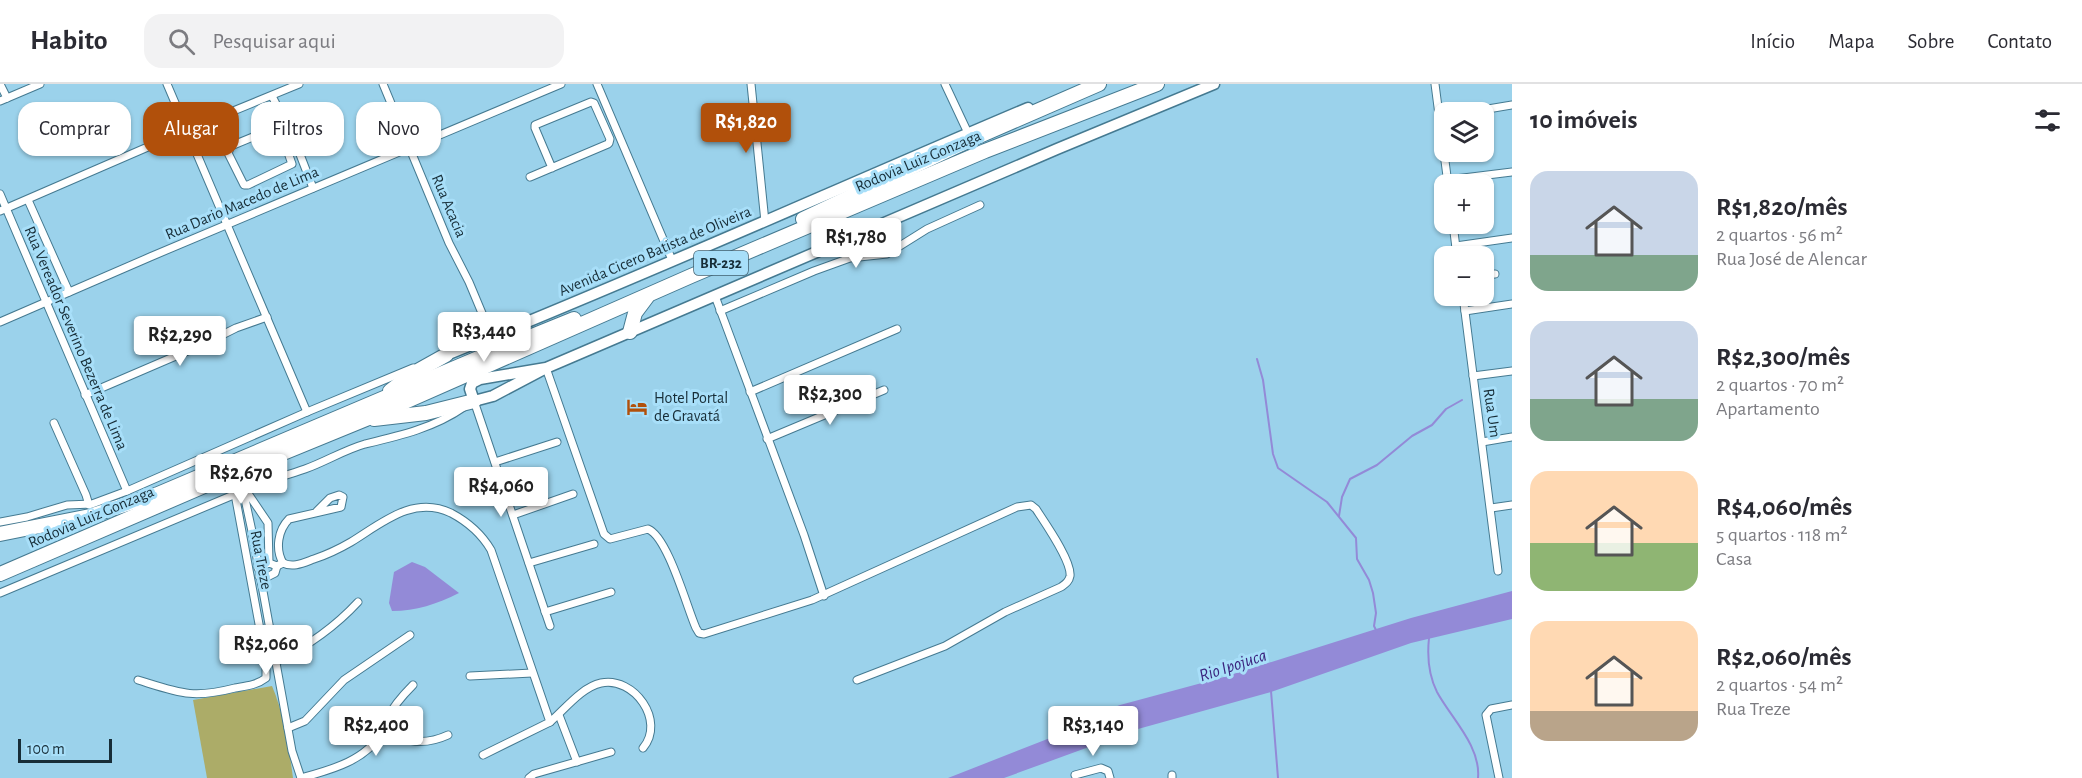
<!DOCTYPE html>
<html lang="pt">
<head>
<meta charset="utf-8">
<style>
	body { margin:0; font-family:"Alegreya Sans",sans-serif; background:#f2f2f3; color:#2b2b33; height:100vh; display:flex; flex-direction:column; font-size:22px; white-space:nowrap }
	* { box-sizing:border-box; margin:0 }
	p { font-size:20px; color:#7c7c81 }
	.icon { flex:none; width:33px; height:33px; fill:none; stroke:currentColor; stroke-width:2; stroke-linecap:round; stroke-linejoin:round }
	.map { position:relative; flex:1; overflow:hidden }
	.details { display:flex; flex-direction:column; background:#fff; width:570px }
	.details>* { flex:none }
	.top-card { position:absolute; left:18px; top:18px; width:570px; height:54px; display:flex; gap:12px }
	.buttons { position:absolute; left:1434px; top:18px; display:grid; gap:12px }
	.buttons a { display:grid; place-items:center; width:60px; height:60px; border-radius:12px; background:#fff; box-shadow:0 2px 4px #0004; font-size:30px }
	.scale { position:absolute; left:18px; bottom:15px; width:94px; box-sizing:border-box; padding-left:6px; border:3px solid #172d37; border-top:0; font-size:16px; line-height:21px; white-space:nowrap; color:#172d37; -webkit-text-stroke:4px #a8dff9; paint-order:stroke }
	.price { position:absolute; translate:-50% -51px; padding:0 14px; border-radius:6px; background:#fff; color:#222; font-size:20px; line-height:39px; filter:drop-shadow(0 2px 3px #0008) }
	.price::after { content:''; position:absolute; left:50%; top:36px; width:18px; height:14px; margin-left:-9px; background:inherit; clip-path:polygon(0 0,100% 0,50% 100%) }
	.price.selected { background:#b1500b; color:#fff }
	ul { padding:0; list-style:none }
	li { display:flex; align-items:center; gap:18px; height:150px; padding:0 18px }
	li span { display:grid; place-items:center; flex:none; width:168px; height:120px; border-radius:18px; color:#555 }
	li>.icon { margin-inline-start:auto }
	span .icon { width:72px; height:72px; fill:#fffc; stroke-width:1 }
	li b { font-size:26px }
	h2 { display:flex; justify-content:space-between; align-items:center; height:72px; padding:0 18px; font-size:26px }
	.pill { padding:0 21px; border-radius:18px; background:#fff; box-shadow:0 2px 4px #0004; font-size:21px; line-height:54px }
	.pill.selected { background:#b1500b; color:#fff }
	header { display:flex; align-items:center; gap:36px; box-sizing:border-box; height:84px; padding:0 30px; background:#fff; border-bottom:2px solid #e1e1e2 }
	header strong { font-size:28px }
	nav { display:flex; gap:33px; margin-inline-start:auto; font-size:21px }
	.search { width:420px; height:54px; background:#f2f2f3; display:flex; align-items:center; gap:15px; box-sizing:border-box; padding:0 21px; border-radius:18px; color:#7c7c81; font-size:22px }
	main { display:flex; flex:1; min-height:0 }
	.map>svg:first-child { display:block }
	.green { fill:#acac68 }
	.water { fill:#938ad7 }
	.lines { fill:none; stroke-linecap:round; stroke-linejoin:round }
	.stream { stroke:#938ad7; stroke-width:2 }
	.street-casing { stroke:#457a91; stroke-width:9 }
	.secondary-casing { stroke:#457a91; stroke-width:13 }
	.highway-casing { stroke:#457a91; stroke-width:16 }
	.street { stroke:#fff; stroke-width:7 }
	.secondary { stroke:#fff; stroke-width:10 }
	.highway { stroke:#fff; stroke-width:14 }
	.labels { text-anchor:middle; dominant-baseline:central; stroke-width:6; stroke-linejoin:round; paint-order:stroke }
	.shield { fill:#a8dff9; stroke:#426271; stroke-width:1.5 }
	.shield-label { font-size:15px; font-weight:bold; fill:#172d37 }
	.street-label { font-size:16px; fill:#172d37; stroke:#a8dff9 }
	.poi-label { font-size:16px; fill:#172d37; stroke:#a8dff9; text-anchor:start }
	.water-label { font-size:18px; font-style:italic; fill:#3b247e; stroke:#a8dff9 }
</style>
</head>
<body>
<header>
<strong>Habito</strong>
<div class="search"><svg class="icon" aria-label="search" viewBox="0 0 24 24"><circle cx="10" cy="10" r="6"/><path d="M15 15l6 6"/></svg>Pesquisar aqui</div>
<nav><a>Início</a><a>Mapa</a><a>Sobre</a><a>Contato</a></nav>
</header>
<main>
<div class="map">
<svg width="1512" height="694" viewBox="0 0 1512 694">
	<rect width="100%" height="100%" fill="#9bd2eb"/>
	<path class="green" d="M272,602C284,630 289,664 293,694H207L193,616Z"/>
	<g class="water">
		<path d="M412,478L425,483L459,509C437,520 416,527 392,527L389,519L394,488Z"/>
		<polygon points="1512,507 1512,535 1411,559 1271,608 1138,645 1004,694 948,694 1050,654 1066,641 1120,621 1224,593 1411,534"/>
	</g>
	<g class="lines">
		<g class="stream">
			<polyline points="1257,275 1263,296 1273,370 1278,384 1327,418 1356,454 1357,475 1369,496 1373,509 1376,529 1374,542 1377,548"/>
			<polyline points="1339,432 1342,413 1350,395 1377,381 1412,352 1432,341 1446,325 1462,316"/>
			<path d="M1429,554C1427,573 1428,590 1437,608C1451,634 1481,662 1478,694"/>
			<polyline points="1271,607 1278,694"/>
		</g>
		<g class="street-casing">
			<g id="street">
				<polyline points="0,0 7,14"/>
				<polyline points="167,0 307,328"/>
				<polyline points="383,0 449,159 469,198 492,253"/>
				<polyline points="597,0 672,176"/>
				<polyline points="751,0 765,138"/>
				<polyline points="945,0 968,49"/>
				<polyline points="1435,0 1448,100"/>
				<polyline points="272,12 294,55 313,104"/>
				<polyline points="0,17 40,0"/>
				<polyline points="1470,28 1512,21"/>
				<polygon points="277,43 285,60 292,80 248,101 244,101 228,69 231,62"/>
				<polyline points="530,93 608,60 609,59 610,55 594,19 591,18 535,41 535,44 552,84"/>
				<polyline points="1447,96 1512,88"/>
				<polyline points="0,110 127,407"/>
				<polyline points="28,116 69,208"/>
				<polyline points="0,127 187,46 299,0"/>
				<polyline points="1453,140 1457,172"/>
				<polyline points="1456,162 1512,154"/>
				<polyline points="1484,191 1495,190"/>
				<polyline points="715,212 804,451 824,512"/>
				<polyline points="1463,212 1498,487"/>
				<polyline points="720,227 814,187 850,174 887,170 927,145 980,121"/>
				<polyline points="1465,227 1512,220"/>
				<polyline points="0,238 150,173 561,0"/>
				<path d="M546,284L604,450L610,455L648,445C668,453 687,524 696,544L699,549L704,550L812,516L1017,423L1031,421L1036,425C1045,439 1072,477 1070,492C1069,498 1065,500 1061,503L1005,528L945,562L857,596"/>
				<polyline points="1473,292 1512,287"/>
				<polyline points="750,308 897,245"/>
				<polyline points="85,311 206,259 236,244 267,233"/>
				<polyline points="474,317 550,542"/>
				<polyline points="54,339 86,411 89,421"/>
				<polyline points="767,355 884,306"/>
				<polyline points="1482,358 1512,353"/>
				<polyline points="495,378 557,358"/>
				<polyline points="239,387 253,452 292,667 301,694"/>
				<polyline points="245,405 268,439 269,479"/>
				<polyline points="1491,424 1512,421"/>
				<polyline points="513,431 573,410"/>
				<polyline points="0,438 27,433 67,421 92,420 127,407 307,328 413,284"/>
				<path d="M283,479C275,465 278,446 289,435L341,423L343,413L339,411L330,414L317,427"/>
				<polyline points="529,479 594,460"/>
				<path d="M258,484L269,479L277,482L283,479C293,484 303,479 314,475C326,471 339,465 351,458C382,439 413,411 451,429C468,438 481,449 491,466L550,638L483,671"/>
				<polyline points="259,492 267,493 275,489 277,482"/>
				<path d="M0,509L231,412C253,399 280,394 305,385C325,378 344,366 365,360C399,352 434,344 464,323"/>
				<polyline points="545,528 611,508"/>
				<path d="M276,578C308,562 334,544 358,518"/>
				<polyline points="470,592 532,589"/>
				<path d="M138,596C180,609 192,615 235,604C246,602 257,601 266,594V578L235,410"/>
				<polyline points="559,631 577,678"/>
				<path d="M550,638C565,625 582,603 601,599C634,592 666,637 643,664"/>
				<polyline points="288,644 305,637 344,596 410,551"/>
				<path d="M383,647C406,658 424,662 448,651"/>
				<polyline points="1075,691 1101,684 1108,687 1110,694"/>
				<polyline points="1172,691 1172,694"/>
				<path d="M301,694C330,686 366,677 382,648C384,644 385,639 387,635C393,622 403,611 413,601"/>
				<polyline points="529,694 534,690 611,668"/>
				<polyline points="1499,694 1486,631 1491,625 1512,621"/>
			</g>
		</g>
		<g class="secondary-casing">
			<g id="secondary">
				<path d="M446,271C642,193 834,106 1028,24"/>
				<polyline points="546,284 480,295 472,299 470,305 474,317 493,312 546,284 1057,65 1214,0"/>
			</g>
		</g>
		<g class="highway-casing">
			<g id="highway">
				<polyline points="803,135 970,56 1099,0"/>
				<polyline points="630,248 635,229 647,213"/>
				<polyline points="390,307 412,290 446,271"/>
				<polyline points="374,335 426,329 474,317"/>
				<polyline points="0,450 90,432 158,410 490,269 574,235"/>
				<polyline points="0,490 239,387 366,335 691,192 985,67 1157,0"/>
			</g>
		</g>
		<use href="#street" class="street"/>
		<use href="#secondary" class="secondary"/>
		<use href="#highway" class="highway"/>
	</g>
	<defs>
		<g id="hotel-bare" transform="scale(1.62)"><path d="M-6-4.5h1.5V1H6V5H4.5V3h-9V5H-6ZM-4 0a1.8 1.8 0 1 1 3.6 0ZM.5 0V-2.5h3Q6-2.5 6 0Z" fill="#b1500b" stroke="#a8dff9" stroke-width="2.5" paint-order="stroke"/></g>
	</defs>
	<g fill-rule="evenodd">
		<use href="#hotel-bare" x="637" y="323"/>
	</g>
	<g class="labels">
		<rect class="shield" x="694" y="167" width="54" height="24" rx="4.5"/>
		<g class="shield-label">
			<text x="721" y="179">BR-232</text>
		</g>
		<g class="street-label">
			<text transform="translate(918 77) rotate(-23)">Rodovia Luiz Gonzaga</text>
			<text transform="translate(242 119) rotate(-23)">Rua Dario Macedo de Lima</text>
			<text transform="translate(449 122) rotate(67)">Rua Acacia</text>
			<text transform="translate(655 167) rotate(-23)">Avenida Cicero Batista de Oliveira</text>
			<text transform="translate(76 254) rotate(67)">Rua Vereador Severino Bezerra de Lima</text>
			<text transform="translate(1492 329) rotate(82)">Rua Um</text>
			<text transform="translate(91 433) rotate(-23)">Rodovia Luiz Gonzaga</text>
			<text transform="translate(261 476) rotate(79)">Rua Treze</text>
		</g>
		<g class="poi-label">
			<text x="654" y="314">Hotel Portal<tspan x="654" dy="18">de Gravatá</tspan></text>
		</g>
		<g class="water-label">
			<text transform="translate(1233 582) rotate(-18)">Rio Ipojuca</text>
		</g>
	</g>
</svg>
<div class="buttons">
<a><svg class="icon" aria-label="layers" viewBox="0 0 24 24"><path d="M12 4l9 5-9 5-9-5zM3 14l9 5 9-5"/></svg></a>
<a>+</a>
<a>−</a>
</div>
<div class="scale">100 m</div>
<b class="price selected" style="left:746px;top:70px">R$1,820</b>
<b class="price" style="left:856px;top:185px">R$1,780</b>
<b class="price" style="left:484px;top:279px">R$3,440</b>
<b class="price" style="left:180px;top:283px">R$2,290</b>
<b class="price" style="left:830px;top:342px">R$2,300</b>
<b class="price" style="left:241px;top:421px">R$2,670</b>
<b class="price" style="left:501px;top:434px">R$4,060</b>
<b class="price" style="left:266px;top:592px">R$2,060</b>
<b class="price" style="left:376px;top:673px">R$2,400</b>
<b class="price" style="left:1093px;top:673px">R$3,140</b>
<div class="top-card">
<a class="pill">Comprar</a>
<a class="pill selected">Alugar</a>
<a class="pill">Filtros</a>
<a class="pill">Novo</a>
</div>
</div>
<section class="details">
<h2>10 imóveis<svg class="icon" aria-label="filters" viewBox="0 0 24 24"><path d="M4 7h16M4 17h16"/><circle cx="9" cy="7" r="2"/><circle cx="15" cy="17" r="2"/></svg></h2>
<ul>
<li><span style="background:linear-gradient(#c9d6e8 70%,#7fa58c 0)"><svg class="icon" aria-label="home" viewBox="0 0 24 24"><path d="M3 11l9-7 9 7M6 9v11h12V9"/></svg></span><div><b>R$1,820/mês</b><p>2 quartos · 56 m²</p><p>Rua José de Alencar</p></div></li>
<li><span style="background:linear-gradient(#c9d6e8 65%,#7fa58c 0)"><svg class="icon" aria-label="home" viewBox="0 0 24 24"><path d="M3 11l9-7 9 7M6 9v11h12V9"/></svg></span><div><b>R$2,300/mês</b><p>2 quartos · 70 m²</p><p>Apartamento</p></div></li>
<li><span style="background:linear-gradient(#ffd9b3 60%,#8fb573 0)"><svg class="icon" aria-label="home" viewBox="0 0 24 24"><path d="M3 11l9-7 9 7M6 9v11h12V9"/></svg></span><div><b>R$4,060/mês</b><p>5 quartos · 118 m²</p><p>Casa</p></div></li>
<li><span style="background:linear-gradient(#ffd9b3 75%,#b9a48a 0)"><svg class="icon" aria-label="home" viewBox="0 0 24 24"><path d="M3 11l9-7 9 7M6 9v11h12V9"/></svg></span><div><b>R$2,060/mês</b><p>2 quartos · 54 m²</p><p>Rua Treze</p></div></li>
</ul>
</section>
</main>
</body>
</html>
